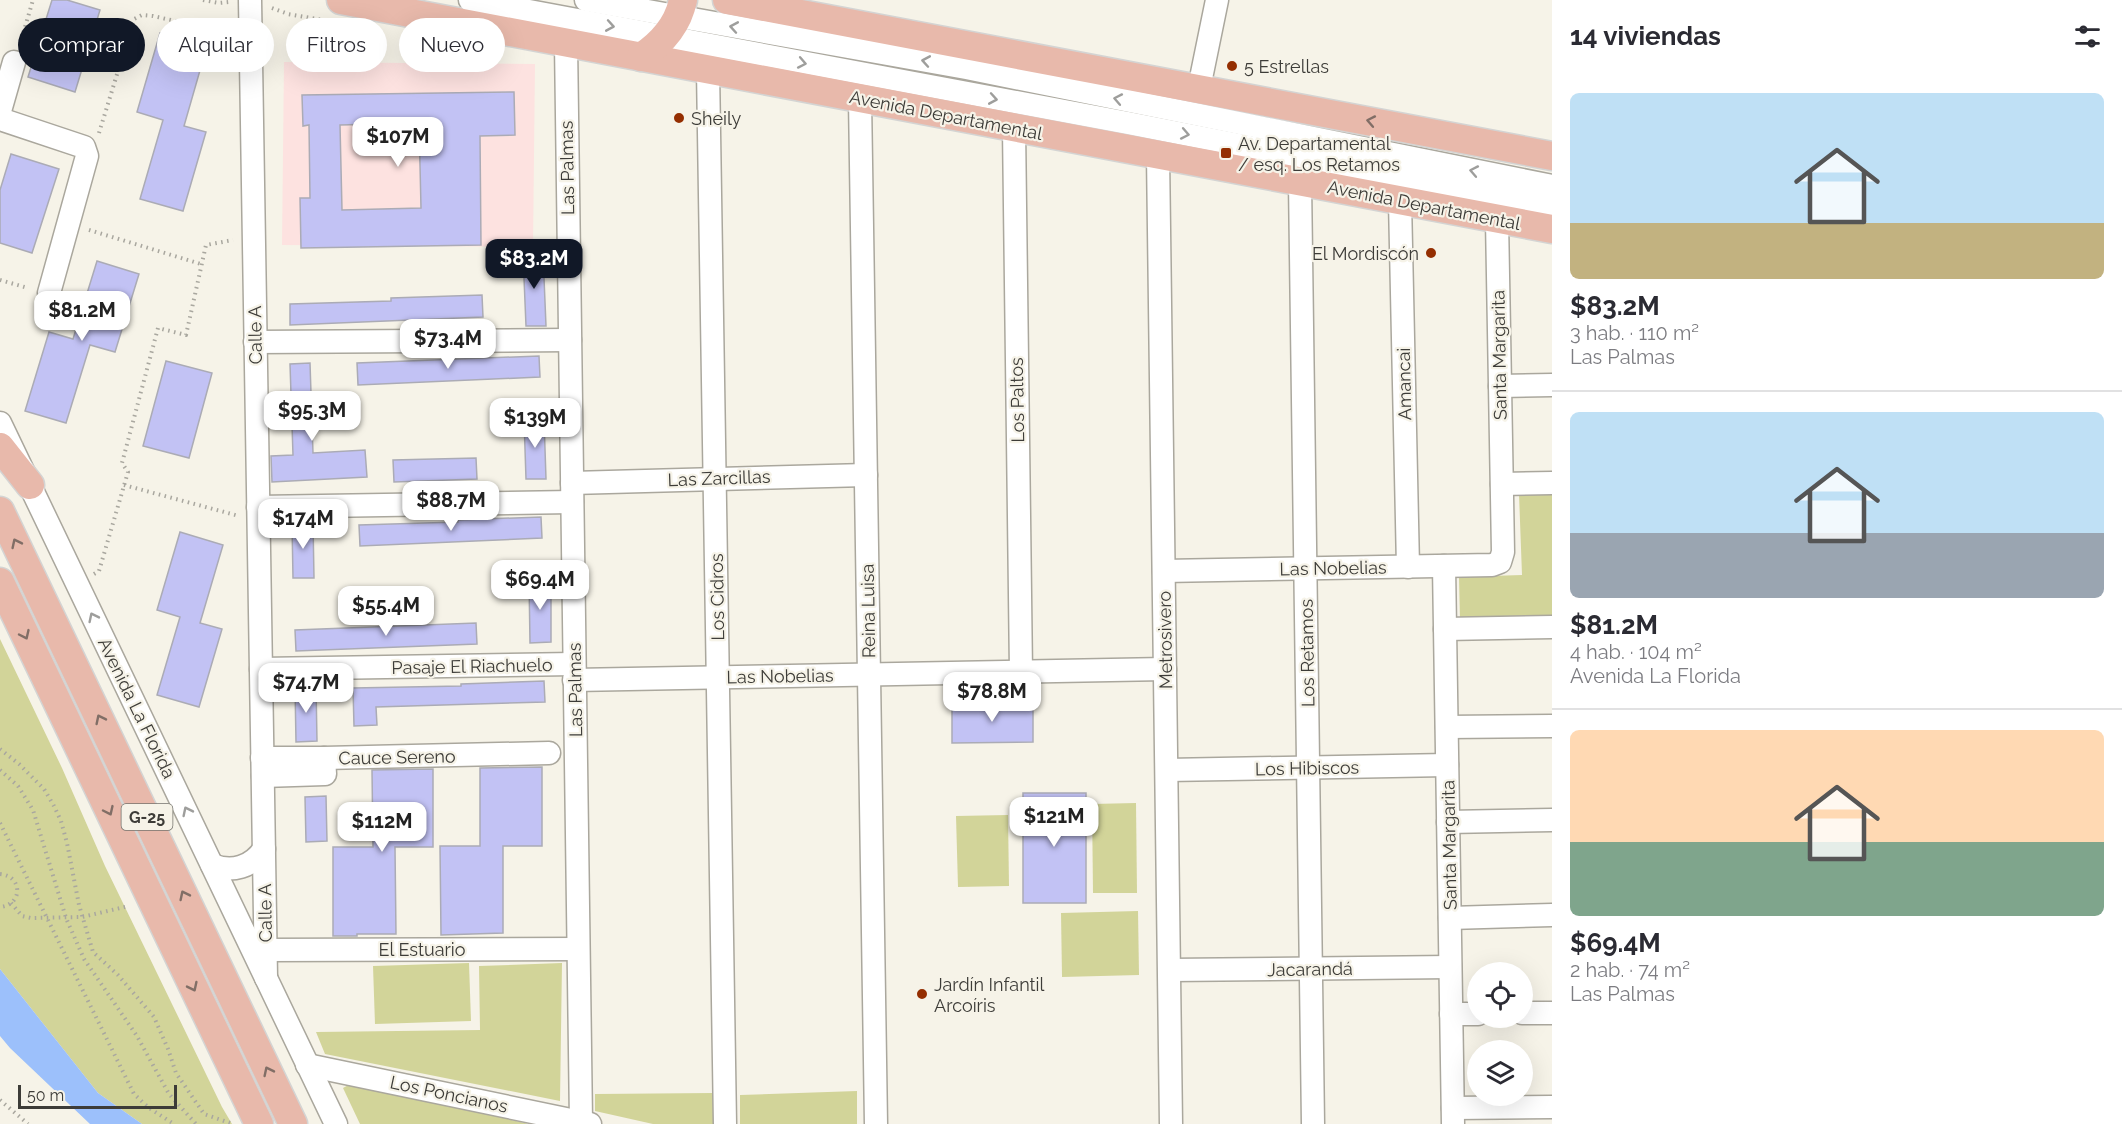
<!DOCTYPE html>
<html lang="es">
<head>
<meta charset="utf-8">
<style>
	body { margin:0; font-family:Raleway,sans-serif; background:#f2f2f3; color:#2b2b33; height:100vh; display:flex; flex-direction:column; font-size:22px; white-space:nowrap }
	* { box-sizing:border-box; margin:0 }
	p { font-size:20px; color:#7c7c81 }
	.icon { flex:none; width:33px; height:33px; fill:none; stroke:currentColor; stroke-width:2; stroke-linecap:round; stroke-linejoin:round }
	.map { position:relative; flex:1; overflow:hidden }
	.drawer { display:flex; flex-direction:column; background:#fff; width:570px }
	.drawer>* { flex:none }
	.hud { position:absolute; left:18px; top:18px; width:570px; height:54px; display:flex; gap:12px }
	.controls { position:absolute; left:1467px; top:962px; display:grid; gap:12px }
	.controls a { display:grid; place-items:center; width:66px; height:66px; border-radius:50%; background:#fff; box-shadow:0 6px 24px #0002; font-size:30px }
	.scale { position:absolute; left:18px; bottom:15px; width:159px; box-sizing:border-box; padding-left:6px; border:3px solid #3d3c38; border-top:0; font-size:16px; line-height:21px; white-space:nowrap; color:#3d3c38; -webkit-text-stroke:4px #f6f3e8; paint-order:stroke }
	.price { position:absolute; translate:-50% -51px; padding:0 14px; border-radius:12px; background:#fff; color:#222; font-size:20px; line-height:39px; filter:drop-shadow(0 2px 3px #0008) }
	.price::after { content:''; position:absolute; left:50%; top:36px; width:18px; height:14px; margin-left:-9px; background:inherit; clip-path:polygon(0 0,100% 0,50% 100%) }
	.price.on { background:#111827; color:#fff }
	ul { padding:0; list-style:none }
	li { display:grid; align-content:center; gap:12px; height:318px; padding:0 18px }
	li+li { border-top:2px solid #e1e1e2 }
	li span { display:grid; place-items:center; height:186px; border-radius:9px; color:#555 }
	li>.icon { margin-inline-start:auto }
	span .icon { width:108px; height:108px; fill:#fffc; stroke-width:1 }
	li b { font-size:26px }
	h2 { display:flex; justify-content:space-between; align-items:center; height:72px; padding:0 18px; font-size:26px }
	.tag { padding:0 21px; border-radius:27px; background:#fff; box-shadow:0 6px 24px #0002; font-size:21px; line-height:54px }
	.tag.on { background:#111827; color:#fff }
	main { display:flex; flex:1; min-height:0 }
	.map>svg:first-child { display:block }
	.education { fill:#fde2e0 }
	.green { fill:#d2d499 }
	.water { fill:#9cc0fb }
	.building { fill:#c2c2f4; stroke:#ababb5; stroke-width:1.5; fill-rule:evenodd }
	.lines { fill:none; stroke-linecap:round; stroke-linejoin:round }
	.minor-casing { stroke:#aaa79d; stroke-width:25 }
	.major-casing { stroke:#d4d4d3; stroke-width:31 }
	.path { stroke:#a9a79f; stroke-width:4; stroke-dasharray:1.5 4.5; stroke-linecap:butt }
	.minor { stroke:#fff; stroke-width:22 }
	.major { stroke:#e8b9ab; stroke-width:28 }
	.oneway { stroke:#9e9e9c }
	.oneway2 { stroke:#816e66 }
	.poi-dot { fill:#942e01; stroke:#f6f3e8; stroke-width:2 }
	.labels { text-anchor:middle; dominant-baseline:central; stroke-width:4.5; stroke-linejoin:round; paint-order:stroke }
	.shield { fill:#f6f3e8; stroke:#74736d; stroke-width:1.5 }
	.shield-label { font-size:16px; font-weight:bold; fill:#3d3c38 }
	.poi-label { font-size:18px; fill:#3d3c38; stroke:#f6f3e8; text-anchor:start }
	.street-label { font-size:18px; fill:#3d3c38; stroke:#f6f3e8 }
</style>
</head>
<body>
<main>
<div class="map">
<svg width="1552" height="1124" viewBox="0 0 1552 1124">
	<rect width="100%" height="100%" fill="#f6f3e8"/>
	<polygon class="education" points="284,62 535,64 533,247 282,245"/>
	<g class="green">
		<polygon points="1552,493 1552,617 1460,620 1459,577 1522,575 1519,494"/>
		<polygon points="0,639 62,768 105,866 222,1107 232,1124 142,1124 98,1093 0,969"/>
		<polygon points="1136,803 1137,893 1093,893 1092,804"/>
		<polygon points="1008,815 1009,886 958,887 956,816"/>
		<polygon points="1138,911 1139,975 1062,977 1061,913"/>
		<polygon points="469,963 471,1021 375,1024 373,966"/>
		<polygon points="562,963 560,1101 325,1054 316,1032 480,1030 479,966"/>
		<polygon points="352,1083 529,1124 360,1124 343,1088"/>
		<polygon points="857,1091 857,1124 740,1124 740,1095"/>
		<polygon points="713,1093 713,1124 653,1124 595,1111 595,1094"/>
	</g>
	<polygon class="water" points="0,969 98,1093 142,1124 90,1124 10,1048 0,1036"/>
	<g class="building">
		<polygon points="52,0 67,0 100,10 75,92 28,77"/>
		<polygon points="160,33 207,46 184,126 206,132 183,211 140,199 163,120 137,112"/>
		<path d="M514,92L515,135L480,136L481,245L301,248L300,198H310L309,125L303,126L302,95ZM419,123L421,208L342,210L340,125Z"/>
		<polygon points="11,154 59,169 32,253 0,243 0,190"/>
		<polygon points="523,254 543,254 546,326 526,326"/>
		<polygon points="97,261 139,274 115,352 90,345 66,423 25,411 49,332 73,339"/>
		<polygon points="482,295 483,317 290,325 290,304 391,301 391,298"/>
		<polygon points="539,356 540,377 358,385 357,363"/>
		<polygon points="166,361 212,373 189,458 143,446"/>
		<polygon points="310,363 313,453 365,450 367,477 272,482 271,456 293,455 290,364"/>
		<polygon points="524,419 544,419 546,479 526,479"/>
		<polygon points="476,458 477,479 394,482 393,460"/>
		<polygon points="541,517 542,538 360,546 359,525 458,522 458,520"/>
		<polygon points="292,523 313,523 314,578 293,578"/>
		<polygon points="180,532 223,545 200,623 222,629 199,707 157,695 180,617 157,610"/>
		<polygon points="529,579 551,579 551,642 530,643"/>
		<polygon points="476,623 477,644 296,651 295,630"/>
		<polygon points="544,681 545,702 376,707 377,725 354,726 353,688 461,686 461,684"/>
		<polygon points="295,686 316,686 317,741 296,742"/>
		<polygon points="1033,703 1033,742 952,743 952,704"/>
		<polygon points="542,767 542,846 503,846 503,933 441,935 440,846 480,846 480,768"/>
		<polygon points="433,769 433,847 395,847 396,934 357,934 357,936 333,936 333,847 373,847 372,770"/>
		<rect x="1023" y="793" width="63" height="110"/>
		<polygon points="326,796 327,841 306,842 305,797"/>
	</g>
	<g class="lines">
		<g class="minor-casing">
			<g id="minor">
				<polyline points="250,0 266,978"/>
				<polyline points="470,0 1128,123 1496,196 1552,205"/>
				<polyline points="586,0 966,68 1552,186"/>
				<polyline points="566,43 581,1122"/>
				<polyline points="708,70 725,1124"/>
				<polyline points="1199,88 1217,0"/>
				<polyline points="860,99 876,1124"/>
				<polyline points="0,111 14,62"/>
				<polyline points="0,119 84,147 87,156 49,293"/>
				<polyline points="1014,128 1021,672"/>
				<polyline points="1158,155 1171,1124"/>
				<polyline points="1300,182 1313,1124"/>
				<polyline points="1400,201 1408,567"/>
				<polyline points="255,342 570,340"/>
				<polyline points="1500,386 1552,385"/>
				<polyline points="0,423 336,1124"/>
				<polyline points="572,483 866,475"/>
				<polyline points="1502,484 1552,483"/>
				<polyline points="258,507 572,502"/>
				<polyline points="1444,566 1453,1124"/>
				<polyline points="1164,571 1492,565 1500,562 1503,552 1497,220"/>
				<polyline points="1445,629 1552,627"/>
				<polyline points="261,669 574,664"/>
				<polyline points="574,680 1165,669"/>
				<polyline points="1447,727 1552,726"/>
				<polyline points="262,758 324,758"/>
				<polyline points="1167,770 1447,765"/>
				<polyline points="263,776 325,774 324,758 549,753"/>
				<polyline points="1448,822 1552,820"/>
				<path d="M212,865C232,873 252,867 264,849"/>
				<polyline points="1450,918 1552,915"/>
				<polyline points="266,950 578,949"/>
				<polyline points="1170,970 1450,967"/>
				<polyline points="1522,1013 1552,1013"/>
				<polyline points="1451,1014 1478,1014"/>
				<polyline points="307,1065 590,1124"/>
				<polyline points="1453,1108 1552,1107"/>
			</g>
		</g>
		<g class="major-casing">
			<g id="major">
				<polyline points="341,0 1552,229"/>
				<polyline points="727,0 1552,156"/>
				<path d="M641,57C662,43 678,25 683,0"/>
				<polyline points="0,447 30,485"/>
				<polyline points="0,511 293,1124"/>
				<polyline points="0,582 259,1124"/>
			</g>
		</g>
		<g class="path">
			<polyline points="203,0 219,3 229,2"/>
			<polyline points="272,8 288,14 328,21"/>
			<polyline points="20,44 33,0"/>
			<polyline points="99,133 134,19 142,15 153,16 229,33"/>
			<polyline points="89,230 201,264"/>
			<polyline points="0,280 28,288"/>
			<polyline points="124,485 239,516"/>
			<polyline points="94,574 99,571 128,472 122,463 158,328 186,335 206,245 233,240"/>
			<polyline points="0,749 19,764 44,789 54,806 61,821 67,843 79,905 93,952 118,975 154,1017 168,1049 176,1073 204,1114 233,1124"/>
			<polyline points="0,770 18,786 33,810 66,918 84,959 137,1036 169,1094 196,1124"/>
			<polyline points="0,823 134,1094 149,1108 174,1124"/>
			<path d="M0,874C23,876 23,905 0,907"/>
			<polyline points="11,903 22,916 31,918 82,917 129,906"/>
			<polyline points="0,1100 28,1124"/>
		</g>
		<use href="#minor" class="minor"/>
		<use href="#major" class="major"/>
	</g>
	<defs><path id="oneway-chevron" d="M-2-3.5L2.5 0L-2 3.5" fill="none" stroke-width="1.6" stroke-linecap="round" stroke-linejoin="round" transform="scale(1.5)"/></defs>
	<g class="oneway">
		<use href="#oneway-chevron" transform="translate(610 26) rotate(10)"/>
		<use href="#oneway-chevron" transform="translate(734 27) rotate(-170)"/>
		<use href="#oneway-chevron" transform="translate(926 61) rotate(-170)"/>
		<use href="#oneway-chevron" transform="translate(802 63) rotate(11)"/>
		<use href="#oneway-chevron" transform="translate(993 99) rotate(10)"/>
		<use href="#oneway-chevron" transform="translate(1118 99) rotate(-169)"/>
		<use href="#oneway-chevron" transform="translate(1185 134) rotate(11)"/>
		<use href="#oneway-chevron" transform="translate(1474 171) rotate(-169)"/>
		<use href="#oneway-chevron" transform="translate(93 617) rotate(-116)"/>
		<use href="#oneway-chevron" transform="translate(187 811) rotate(-116)"/>
	</g>
	<g class="oneway2">
		<use href="#oneway-chevron" transform="translate(1371 121) rotate(-169)"/>
		<use href="#oneway-chevron" transform="translate(16 543) rotate(-116)"/>
		<use href="#oneway-chevron" transform="translate(25 635) rotate(65)"/>
		<use href="#oneway-chevron" transform="translate(100 719) rotate(-116)"/>
		<use href="#oneway-chevron" transform="translate(109 811) rotate(65)"/>
		<use href="#oneway-chevron" transform="translate(184 895) rotate(-116)"/>
		<use href="#oneway-chevron" transform="translate(193 987) rotate(64)"/>
		<use href="#oneway-chevron" transform="translate(268 1071) rotate(-116)"/>
	</g>
	<g class="poi-dot">
		<circle cx="1232" cy="66" r="6"/>
		<circle cx="679" cy="118" r="6"/>
		<rect x="1220" y="147" width="12" height="12" rx="3"/>
		<circle cx="1431" cy="253" r="6"/>
		<circle cx="922" cy="994" r="6"/>
	</g>
	<g class="labels">
		<rect class="shield" x="121.5" y="804" width="51" height="26" rx="4.5"/>
		<g class="shield-label">
			<text x="147" y="817">G-25</text>
		</g>
		<g class="poi-label">
			<text x="1244" y="66">5 Estrellas</text>
			<text x="691" y="118">Sheily</text>
			<text x="1238" y="143">Av. Departamental<tspan x="1238" dy="21">/ esq. Los Retamos</tspan></text>
			<text x="1419" y="253" text-anchor="end">El Mordiscón</text>
			<text x="934" y="984">Jardín Infantil<tspan x="934" dy="21">Arcoíris</tspan></text>
		</g>
		<g class="street-label">
			<text transform="translate(946 115) rotate(11)">Avenida Departamental</text>
			<text transform="translate(567 168) rotate(-91)">Las Palmas</text>
			<text transform="translate(1424 205) rotate(11)">Avenida Departamental</text>
			<text transform="translate(255 335) rotate(-91)">Calle A</text>
			<text transform="translate(1499 355) rotate(-91)">Santa Margarita</text>
			<text transform="translate(1404 384) rotate(-91)">Amancai</text>
			<text transform="translate(1017 400) rotate(-91)">Los Paltos</text>
			<text transform="translate(719 478) rotate(-2)">Las Zarcillas</text>
			<text transform="translate(1333 568) rotate(-1)">Las Nobelias</text>
			<text transform="translate(717 597) rotate(-91)">Los Cidros</text>
			<text transform="translate(868 611) rotate(-91)">Reina Luisa</text>
			<text transform="translate(1165 640) rotate(-91)">Metrosivero</text>
			<text transform="translate(1307 653) rotate(-91)">Los Retamos</text>
			<text transform="translate(472 666) rotate(-1)">Pasaje El Riachuelo</text>
			<text transform="translate(780 676) rotate(-1)">Las Nobelias</text>
			<text transform="translate(575 690) rotate(-91)">Las Palmas</text>
			<text transform="translate(137 708) rotate(64)">Avenida La Florida</text>
			<text transform="translate(397 757) rotate(-1)">Cauce Sereno</text>
			<text transform="translate(1307 768) rotate(-1)">Los Hibiscos</text>
			<text transform="translate(1449 845) rotate(-91)">Santa Margarita</text>
			<text transform="translate(265 913) rotate(-91)">Calle A</text>
			<text x="422" y="949">El Estuario</text>
			<text transform="translate(1310 969) rotate(-1)">Jacarandá</text>
			<text transform="translate(449 1094) rotate(12)">Los Poncianos</text>
		</g>
	</g>
</svg>
<div class="controls">
<a><svg class="icon" aria-label="locate" viewBox="0 0 24 24"><circle cx="12" cy="12" r="6"/><path d="M12 2v4M12 18v4M2 12h4M18 12h4"/></svg></a>
<a><svg class="icon" aria-label="layers" viewBox="0 0 24 24"><path d="M12 4l9 5-9 5-9-5zM3 14l9 5 9-5"/></svg></a>
</div>
<div class="scale">50 m</div>
<b class="price" style="left:398px;top:168px">$107M</b>
<b class="price on" style="left:534px;top:290px">$83.2M</b>
<b class="price" style="left:82px;top:342px">$81.2M</b>
<b class="price" style="left:448px;top:370px">$73.4M</b>
<b class="price" style="left:312px;top:442px">$95.3M</b>
<b class="price" style="left:535px;top:449px">$139M</b>
<b class="price" style="left:451px;top:532px">$88.7M</b>
<b class="price" style="left:303px;top:550px">$174M</b>
<b class="price" style="left:540px;top:611px">$69.4M</b>
<b class="price" style="left:386px;top:637px">$55.4M</b>
<b class="price" style="left:306px;top:714px">$74.7M</b>
<b class="price" style="left:992px;top:723px">$78.8M</b>
<b class="price" style="left:1054px;top:848px">$121M</b>
<b class="price" style="left:382px;top:853px">$112M</b>
<div class="hud">
<a class="tag on">Comprar</a>
<a class="tag">Alquilar</a>
<a class="tag">Filtros</a>
<a class="tag">Nuevo</a>
</div>
</div>
<section class="drawer">
<h2>14 viviendas<svg class="icon" aria-label="filters" viewBox="0 0 24 24"><path d="M4 7h16M4 17h16"/><circle cx="9" cy="7" r="2"/><circle cx="15" cy="17" r="2"/></svg></h2>
<ul>
<li><span style="background:linear-gradient(#bfe0f5 70%,#c2b280 0)"><svg class="icon" aria-label="home" viewBox="0 0 24 24"><path d="M3 11l9-7 9 7M6 9v11h12V9"/></svg></span><div><b>$83.2M</b><p>3 hab. · 110 m²</p><p>Las Palmas</p></div></li>
<li><span style="background:linear-gradient(#bfe0f5 65%,#9aa5b1 0)"><svg class="icon" aria-label="home" viewBox="0 0 24 24"><path d="M3 11l9-7 9 7M6 9v11h12V9"/></svg></span><div><b>$81.2M</b><p>4 hab. · 104 m²</p><p>Avenida La Florida</p></div></li>
<li><span style="background:linear-gradient(#ffd9b3 60%,#7fa58c 0)"><svg class="icon" aria-label="home" viewBox="0 0 24 24"><path d="M3 11l9-7 9 7M6 9v11h12V9"/></svg></span><div><b>$69.4M</b><p>2 hab. · 74 m²</p><p>Las Palmas</p></div></li>
</ul>
</section>
</main>
</body>
</html>
